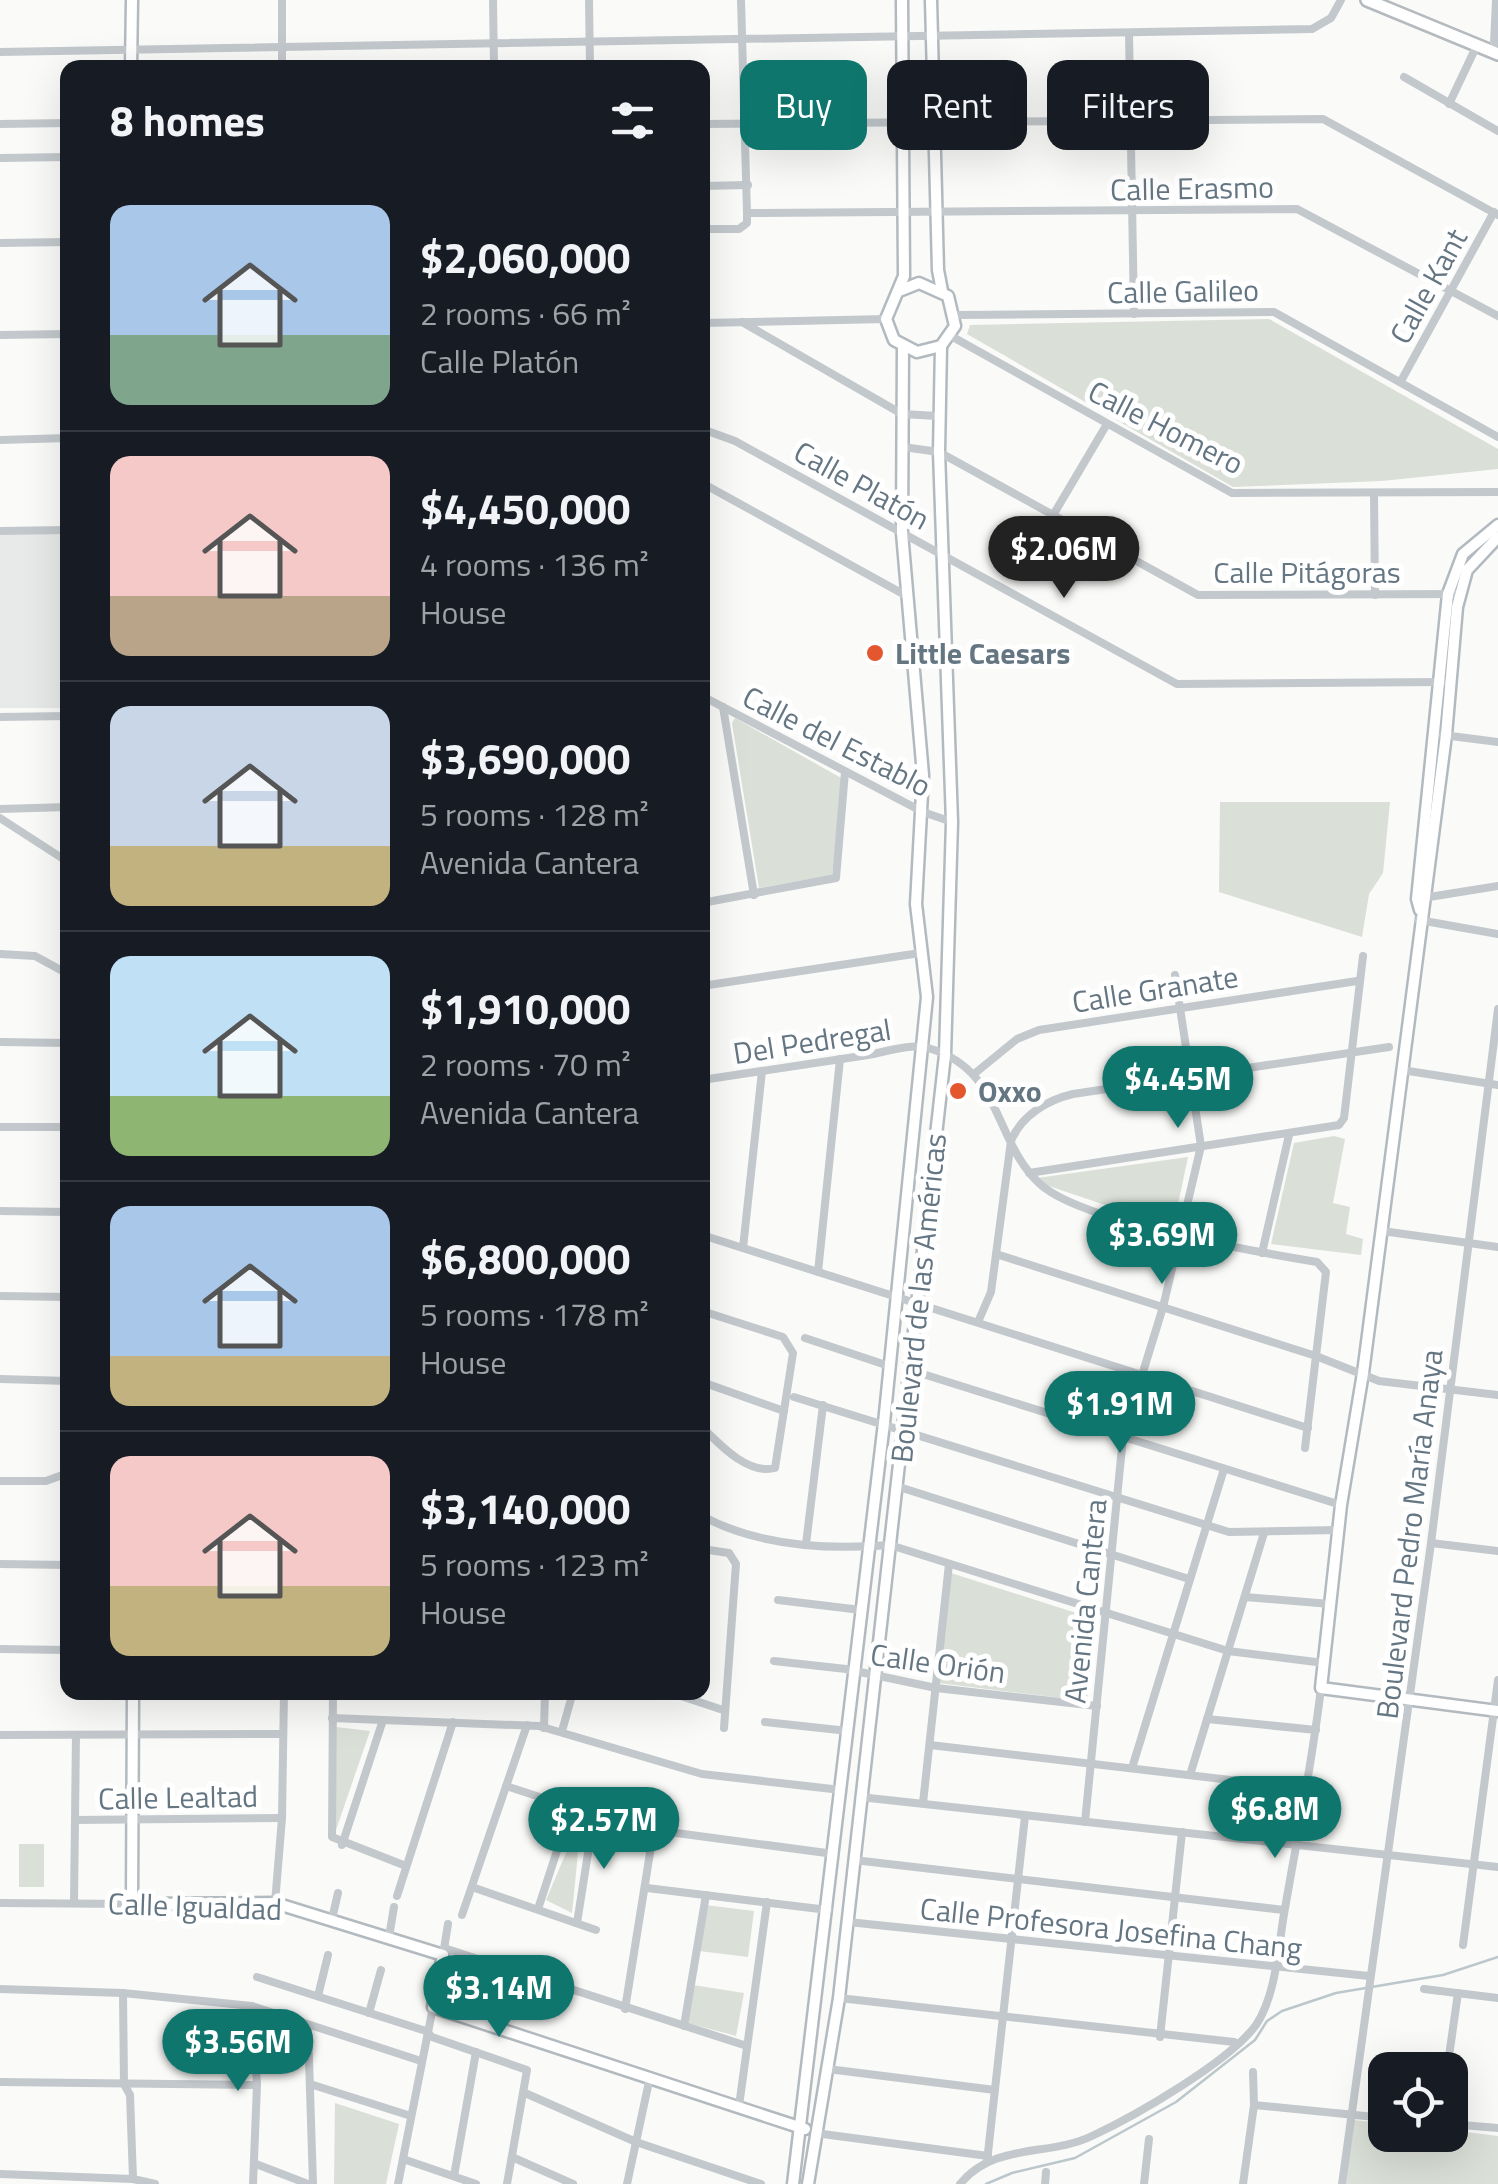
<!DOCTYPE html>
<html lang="en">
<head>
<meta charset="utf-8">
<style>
	body { margin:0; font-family:"Titillium Web",sans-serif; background:#20242c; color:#f1f3f6; height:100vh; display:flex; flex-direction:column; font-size:38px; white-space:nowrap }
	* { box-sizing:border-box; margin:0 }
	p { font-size:32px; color:#9ea1a6 }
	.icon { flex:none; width:55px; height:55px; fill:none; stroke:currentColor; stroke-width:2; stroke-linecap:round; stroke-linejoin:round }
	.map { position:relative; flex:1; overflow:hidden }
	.side { position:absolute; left:60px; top:60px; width:650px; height:1640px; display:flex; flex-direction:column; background:#171b24; border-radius:20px; box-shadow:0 10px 40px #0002 }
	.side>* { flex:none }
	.hud { position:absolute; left:740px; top:60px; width:608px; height:90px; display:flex; gap:20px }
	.fabs { position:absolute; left:1368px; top:2052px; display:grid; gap:20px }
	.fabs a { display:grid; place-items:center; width:100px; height:100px; border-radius:20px; background:#171b24; box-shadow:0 10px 40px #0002; font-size:50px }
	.price { position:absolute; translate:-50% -85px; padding:0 22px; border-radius:35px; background:#0f766e; color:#fff; font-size:32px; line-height:65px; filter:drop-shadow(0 2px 5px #0008) }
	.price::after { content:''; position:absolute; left:50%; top:60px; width:30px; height:22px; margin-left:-15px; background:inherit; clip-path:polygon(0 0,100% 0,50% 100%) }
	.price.selected { background:#222; color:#fff }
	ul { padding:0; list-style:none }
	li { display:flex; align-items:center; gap:30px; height:250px; padding:0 50px }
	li+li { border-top:2px solid #363941 }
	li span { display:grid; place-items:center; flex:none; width:280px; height:200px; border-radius:20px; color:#555 }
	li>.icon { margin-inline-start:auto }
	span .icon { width:120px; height:120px; fill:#fffc; stroke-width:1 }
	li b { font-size:42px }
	h2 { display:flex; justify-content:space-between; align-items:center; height:120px; padding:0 50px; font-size:42px }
	.tag { padding:0 35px; border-radius:20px; background:#171b24; box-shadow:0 10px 40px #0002; font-size:35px; line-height:90px }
	.tag.selected { background:#0f766e; color:#fff }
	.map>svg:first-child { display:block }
	.built { fill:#e8e9e9 }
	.green { fill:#dadfd7 }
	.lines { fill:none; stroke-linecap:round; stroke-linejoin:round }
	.stream { stroke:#bbc7cb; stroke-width:2.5 }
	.secondary-casing { stroke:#b3babf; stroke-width:15 }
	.primary-casing { stroke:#b5babe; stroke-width:16 }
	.street { stroke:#c3c8cc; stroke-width:8 }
	.secondary { stroke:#fff; stroke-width:10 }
	.primary { stroke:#fff; stroke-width:11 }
	.poi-dot { fill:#e4572e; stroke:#fff; stroke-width:4 }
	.labels { text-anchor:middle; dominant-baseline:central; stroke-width:10; stroke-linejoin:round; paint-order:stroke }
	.street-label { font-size:30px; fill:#657683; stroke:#fff }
	.poi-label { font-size:30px; font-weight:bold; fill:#657683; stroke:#fff; text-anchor:start }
</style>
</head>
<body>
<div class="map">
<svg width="1498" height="2184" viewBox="0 0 1498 2184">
	<rect width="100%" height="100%" fill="#fafaf8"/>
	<rect class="built" x="0" y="532" width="67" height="176"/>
	<g class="green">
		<polygon points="1269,319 1498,449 1498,469 1382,481 1233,487 967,334 970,325"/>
		<polygon points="735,718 843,779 832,875 759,888 732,723"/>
		<polygon points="1220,802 1390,802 1383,873 1369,894 1362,937 1219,892"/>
		<polygon points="1334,1136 1345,1139 1333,1203 1350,1207 1346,1234 1363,1239 1361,1255 1271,1244 1294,1143"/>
		<polygon points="1188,1157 1173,1228 1043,1184 1037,1178"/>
		<polygon points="951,1573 1095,1619 1087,1701 938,1683"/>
		<polygon points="336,1727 370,1731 336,1830"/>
		<polygon points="580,1820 581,1823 572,1913 546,1900"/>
		<rect x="19" y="1844" width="25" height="43"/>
		<polygon points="705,1905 754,1911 748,1957 699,1951"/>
		<polygon points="693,1985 744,1993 736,2036 688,2023"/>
		<polygon points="335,2103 399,2124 386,2184 334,2184"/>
		<polygon points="1353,2120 1385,2123 1385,2135 1450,2135 1450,2130 1498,2136 1498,2184 1346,2184"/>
	</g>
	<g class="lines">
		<polyline class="stream" points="986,2184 1012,2173 1075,2158 1176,2102 1255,2040 1267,2021 1282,2011 1336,1993 1443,1975 1498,1957"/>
		<g class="secondary-casing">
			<g id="secondary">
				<polyline points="931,0 938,270 942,291"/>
				<polyline points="131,68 132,0"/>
				<polyline points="899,291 919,283 948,296 955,326 941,346 917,352 894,340 886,319 904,276 902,0"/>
				<polyline points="1498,537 1467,570 1457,607 1446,735 1363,1373 1341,1505 1321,1688 1498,1711"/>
				<polyline points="1420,910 1417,899 1448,594 1463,554 1498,525"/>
				<polyline points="133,1692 132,1904 275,1903 443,1955 433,2007 805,2129"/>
				<polyline points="793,2184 884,1423 927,997 916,904 923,775 902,533 903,347"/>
				<polyline points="808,2184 839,1998 945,1055 952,822 939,452 941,346"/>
			</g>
		</g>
		<g class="primary-casing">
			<polyline id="primary" points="1367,0 1498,54"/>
		</g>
		<g class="street">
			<polyline points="493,0 494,68"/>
			<polyline points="589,0 590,68"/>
			<polyline points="741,0 747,213"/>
			<polyline points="1129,33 1134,314"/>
			<polyline points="1494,44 1496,0"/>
			<polyline points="0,52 1312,29 1331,18 1341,0"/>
			<polyline points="282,68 282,0"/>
			<polyline points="1404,77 1498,131"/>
			<polyline points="1449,104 1477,45"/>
			<polyline points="0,124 68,123"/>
			<polyline points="702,124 1323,119 1498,215"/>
			<polyline points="0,158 68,157"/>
			<polyline points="702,186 748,185"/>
			<polyline points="702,229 739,229 747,223 747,213 1297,209 1498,316"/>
			<polyline points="0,243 68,242"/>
			<polyline points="956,315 1274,312 1498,437"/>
			<polyline points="742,322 902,414 938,416"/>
			<polyline points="702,323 886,319"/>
			<polyline points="0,335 68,334"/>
			<polyline points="951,336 1232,493 1498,492"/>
			<polyline points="1401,381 1494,212"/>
			<polyline points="702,429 735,441 1177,684 1443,682"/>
			<polyline points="0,440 68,438"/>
			<polyline points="903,447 939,452 1198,595 1460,594"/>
			<polyline points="702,483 905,595"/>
			<polyline points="1374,493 1375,595"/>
			<polyline points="1052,517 1107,424"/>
			<polyline points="0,531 68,530"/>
			<polyline points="702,696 923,812 952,822"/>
			<polyline points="723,707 754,895"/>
			<polyline points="0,717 68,716"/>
			<polyline points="1443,735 1498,742"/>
			<polyline points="0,809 68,807"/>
			<polyline points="0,818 68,862"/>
			<polyline points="1423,898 1498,886"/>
			<polyline points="702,903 836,878 845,772"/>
			<polyline points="1419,920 1498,934"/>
			<polyline points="0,954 35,956 68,974"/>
			<polyline points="702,986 920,953"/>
			<polyline points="0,1042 68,1043"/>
			<polyline points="1402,1070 1498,1085"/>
			<polyline points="974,1074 1017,1039 1039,1030 1357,981"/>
			<path d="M702,1080C758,1072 813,1063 868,1055C885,1052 911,1043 928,1048C1003,1069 993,1141 1040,1184C1081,1222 1257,1252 1317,1262L1326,1272L1305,1448"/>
			<polyline points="0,1127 68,1127"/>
			<polyline points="1029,1173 1339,1125 1344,1118 1363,956"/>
			<polyline points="0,1211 68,1212"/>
			<polyline points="1382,1231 1498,1247"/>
			<polyline points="702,1235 1308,1428"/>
			<polyline points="743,1248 762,1071"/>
			<polyline points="1262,1253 1289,1135"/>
			<polyline points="996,1254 1316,1356 1379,1381 1498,1395"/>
			<polyline points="818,1272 840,1059"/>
			<polyline points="0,1296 68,1297"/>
			<path d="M702,1311L783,1337L793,1353L775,1468C748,1475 720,1445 702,1427"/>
			<path d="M978,1322L991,1292L1011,1141C1021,1116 1047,1100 1073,1094L1389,1047"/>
			<polyline points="805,1338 889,1366"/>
			<polyline points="910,1370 1341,1505"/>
			<polyline points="0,1379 68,1381"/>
			<polyline points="702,1382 784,1411"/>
			<polyline points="794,1397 1229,1532 1338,1530"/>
			<polyline points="0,1481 46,1481 68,1473"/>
			<polyline points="896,1486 1189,1579"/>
			<path d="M702,1516C758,1546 828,1550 890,1545L1228,1651L1324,1663"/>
			<polyline points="1431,1543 1498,1551"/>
			<polyline points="806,1544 823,1405"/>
			<polyline points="702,1549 729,1553 736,1564 724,1728"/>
			<polyline points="0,1564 68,1565"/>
			<polyline points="1245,1597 1330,1604"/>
			<polyline points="778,1600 861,1610"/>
			<polyline points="0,1649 68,1650"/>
			<polyline points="774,1661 846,1669 936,1688 1097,1706"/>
			<polyline points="333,1692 332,1837 406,1866"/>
			<polyline points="669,1692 723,1710"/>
			<polyline points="332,1718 539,1726 702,1774 841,1790"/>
			<polyline points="1207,1719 1316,1730"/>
			<polyline points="765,1722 848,1731"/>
			<polyline points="544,1728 545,1692"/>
			<polyline points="562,1731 573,1692"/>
			<polyline points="0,1735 283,1734"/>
			<polyline points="930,1745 1308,1789"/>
			<polyline points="1132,1768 1224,1469"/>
			<polyline points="1190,1775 1264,1533"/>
			<polyline points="506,1786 607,1819"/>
			<polyline points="860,1797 1498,1867"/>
			<polyline points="923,1803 949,1564"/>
			<polyline points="75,1820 282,1818"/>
			<polyline points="1085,1822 1123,1437 1163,1307 1201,1146 1175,975"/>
			<polyline points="654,1830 834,1854"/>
			<polyline points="342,1845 383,1720"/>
			<polyline points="854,1860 1284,1910"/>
			<polyline points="472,1887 596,1930"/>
			<polyline points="647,1888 828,1910"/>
			<polyline points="397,1896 453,1722"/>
			<polyline points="0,1903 132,1904"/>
			<polyline points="74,1903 76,1735"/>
			<polyline points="275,1903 282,1818 284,1692"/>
			<polyline points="538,1909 571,1808"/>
			<polyline points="462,1915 527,1725"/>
			<polyline points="332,1919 338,1893"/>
			<polyline points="848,1922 1369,1976"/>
			<polyline points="577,1923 594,1815"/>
			<polyline points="389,1937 394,1907"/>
			<polyline points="1463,1945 1498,1680"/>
			<polyline points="444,1948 747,2046"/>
			<polyline points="444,1949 448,1924"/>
			<polyline points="257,1977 426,2031 432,2037 527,2070 507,2184"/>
			<polyline points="0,1989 123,1993 252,2006 421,2061"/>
			<polyline points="1424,1989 1498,1998"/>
			<polyline points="123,1993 124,2084 130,2095 133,2179"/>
			<polyline points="318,1996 328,1955"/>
			<polyline points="839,1998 1234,2042"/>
			<polyline points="252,2006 257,2085 253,2184"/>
			<polyline points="625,2009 658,1803"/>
			<polyline points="369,2013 381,1970"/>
			<polyline points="684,2026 706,1895"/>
			<polyline points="308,2028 313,2184"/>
			<polyline points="1160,2037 1182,1832"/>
			<polyline points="828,2069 995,2090"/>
			<polyline points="1447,2070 1458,1993"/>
			<polyline points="0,2082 257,2085"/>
			<polyline points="310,2084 411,2116"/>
			<polyline points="525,2093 636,2142 761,2184"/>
			<polyline points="1254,2105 1385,2118"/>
			<polyline points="739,2106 767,1902"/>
			<polyline points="1450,2124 1498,2128"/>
			<polyline points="815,2133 988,2156"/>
			<polyline points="512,2157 573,2184"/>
			<polyline points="403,2159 476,2184"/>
			<polyline points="987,2162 1025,1816"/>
			<polyline points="256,2164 308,2184"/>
			<polyline points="0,2174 133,2179 155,2184"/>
			<polyline points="454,2176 476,2052"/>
			<polyline points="398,2184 433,2007"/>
			<polyline points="627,2184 650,2077"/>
			<path d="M960,2184C994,2142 1048,2157 1092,2136C1135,2116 1229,2062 1256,2025C1276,1995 1278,1949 1284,1914C1297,1839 1312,1764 1321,1688"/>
			<polyline points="1045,2184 1046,2172"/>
			<polyline points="1144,2184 1149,2139"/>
			<polyline points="1243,2184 1254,2105 1253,2072"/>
			<polyline points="1342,2184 1431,1543 1498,1009"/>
		</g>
		<use href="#secondary" class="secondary"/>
		<use href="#primary" class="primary"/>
	</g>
	<g class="poi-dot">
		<circle cx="875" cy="653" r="10"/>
		<circle cx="958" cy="1091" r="10"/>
	</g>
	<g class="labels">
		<g class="street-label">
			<text transform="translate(1192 188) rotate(-1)">Calle Erasmo</text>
			<text transform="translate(1428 286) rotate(-61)">Calle Kant</text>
			<text transform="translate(1183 291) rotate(-1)">Calle Galileo</text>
			<text transform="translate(1166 427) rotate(27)">Calle Homero</text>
			<text transform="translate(862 485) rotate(29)">Calle Platón</text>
			<text x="1307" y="572">Calle Pitágoras</text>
			<text transform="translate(837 741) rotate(27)">Calle del Establo</text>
			<text transform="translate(1155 989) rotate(-9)">Calle Granate</text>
			<text transform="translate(812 1041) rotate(-9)">Del Pedregal</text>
			<text transform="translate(918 1298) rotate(-84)">Boulevard de las Américas</text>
			<text transform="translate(1409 1534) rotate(-83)">Boulevard Pedro María Anaya</text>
			<text transform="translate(1085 1601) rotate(-84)">Avenida Cantera</text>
			<text transform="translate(938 1663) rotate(8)">Calle Orión</text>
			<text transform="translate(178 1797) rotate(-1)">Calle Lealtad</text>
			<text transform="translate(195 1906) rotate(2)">Calle Igualdad</text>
			<text transform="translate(1111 1928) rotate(6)">Calle Profesora Josefina Chang</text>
		</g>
		<g class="poi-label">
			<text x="895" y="653">Little Caesars</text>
			<text x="978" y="1091">Oxxo</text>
		</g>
	</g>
</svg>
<div class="fabs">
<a><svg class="icon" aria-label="locate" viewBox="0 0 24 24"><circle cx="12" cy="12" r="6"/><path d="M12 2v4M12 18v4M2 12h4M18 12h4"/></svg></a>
</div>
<b class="price selected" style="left:1064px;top:601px">$2.06M</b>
<b class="price" style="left:1178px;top:1131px">$4.45M</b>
<b class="price" style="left:1162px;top:1287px">$3.69M</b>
<b class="price" style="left:1120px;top:1456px">$1.91M</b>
<b class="price" style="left:1275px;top:1861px">$6.8M</b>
<b class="price" style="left:604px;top:1872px">$2.57M</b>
<b class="price" style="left:499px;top:2040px">$3.14M</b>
<b class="price" style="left:238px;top:2094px">$3.56M</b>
<div class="hud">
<a class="tag selected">Buy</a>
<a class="tag">Rent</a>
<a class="tag">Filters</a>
</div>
<section class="side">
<h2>8 homes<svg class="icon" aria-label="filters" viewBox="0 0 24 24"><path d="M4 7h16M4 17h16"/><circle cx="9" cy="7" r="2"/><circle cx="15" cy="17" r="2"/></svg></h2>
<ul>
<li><span style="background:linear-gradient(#a9c7e8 65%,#7fa58c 0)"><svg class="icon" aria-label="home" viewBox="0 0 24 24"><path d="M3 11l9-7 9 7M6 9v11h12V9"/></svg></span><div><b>$2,060,000</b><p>2 rooms · 66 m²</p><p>Calle Platón</p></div></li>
<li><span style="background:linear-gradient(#f6c9c9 70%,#b9a48a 0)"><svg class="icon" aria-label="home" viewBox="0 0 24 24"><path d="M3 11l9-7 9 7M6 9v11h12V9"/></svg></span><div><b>$4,450,000</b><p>4 rooms · 136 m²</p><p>House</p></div></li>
<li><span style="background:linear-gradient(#c9d6e8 70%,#c2b280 0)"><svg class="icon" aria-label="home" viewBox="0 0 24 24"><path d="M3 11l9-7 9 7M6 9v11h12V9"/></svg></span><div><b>$3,690,000</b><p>5 rooms · 128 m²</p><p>Avenida Cantera</p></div></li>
<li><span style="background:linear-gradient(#bfe0f5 70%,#8fb573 0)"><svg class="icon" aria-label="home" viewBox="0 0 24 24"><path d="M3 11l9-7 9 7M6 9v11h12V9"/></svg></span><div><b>$1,910,000</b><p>2 rooms · 70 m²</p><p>Avenida Cantera</p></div></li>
<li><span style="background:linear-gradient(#a9c7e8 75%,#c2b280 0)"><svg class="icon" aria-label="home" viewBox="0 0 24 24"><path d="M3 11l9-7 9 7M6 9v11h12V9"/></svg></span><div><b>$6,800,000</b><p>5 rooms · 178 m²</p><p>House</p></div></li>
<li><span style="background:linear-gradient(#f6c9c9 65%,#c2b280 0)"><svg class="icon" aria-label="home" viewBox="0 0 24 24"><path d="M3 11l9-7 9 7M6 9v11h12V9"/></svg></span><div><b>$3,140,000</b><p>5 rooms · 123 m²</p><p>House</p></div></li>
</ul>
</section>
</div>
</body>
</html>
